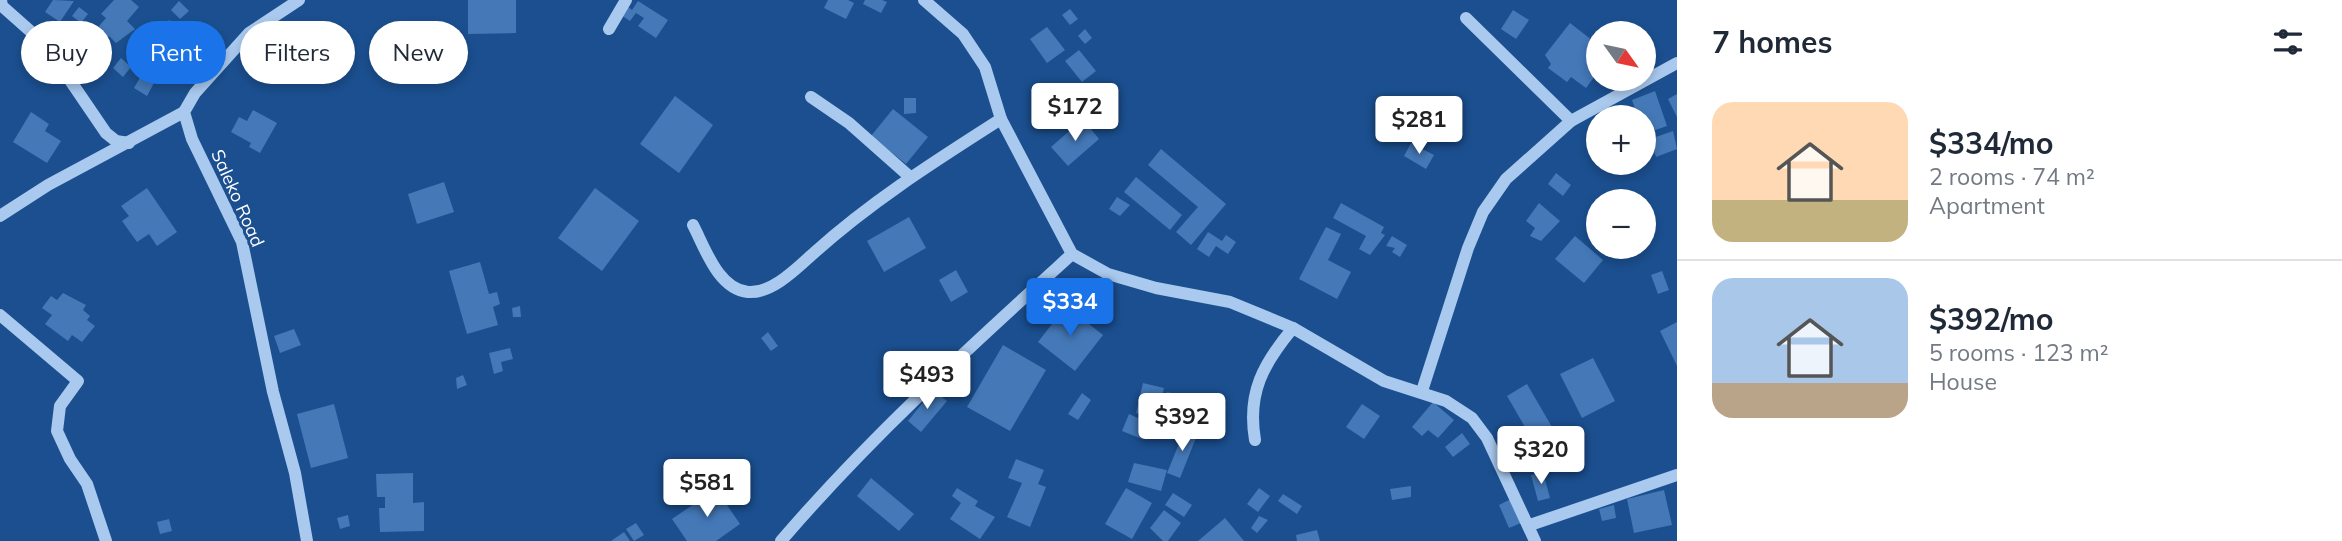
<!DOCTYPE html>
<html lang="en">
<head>
<meta charset="utf-8">
<style>
	body { margin:0; font-family:Mulish,sans-serif; background:#f2f2f3; color:#1f2937; height:100vh; display:flex; flex-direction:column; font-size:26px; white-space:nowrap }
	* { box-sizing:border-box; margin:0 }
	p { font-size:23px; color:#747a83 }
	.icon { flex:none; width:38px; height:38px; fill:none; stroke:currentColor; stroke-width:2; stroke-linecap:round; stroke-linejoin:round }
	.map { position:relative; flex:1; overflow:hidden }
	.sheet { display:flex; flex-direction:column; background:#fff; width:665px }
	.sheet>* { flex:none }
	.hud { position:absolute; left:21px; top:21px; width:665px; height:63px; display:flex; gap:14px }
	.needle { width:46px; rotate:123deg }
	.tools { position:absolute; left:1586px; top:21px; display:grid; gap:14px }
	.tools a { display:grid; place-items:center; width:70px; height:70px; border-radius:50%; background:#fff; box-shadow:0 4px 10px #0003; font-size:35px }
	.price { position:absolute; translate:-50% -60px; padding:0 16px; border-radius:7px; background:#fff; color:#222; font-size:23px; line-height:46px; filter:drop-shadow(0 2px 4px #0008) }
	.price::after { content:''; position:absolute; left:50%; top:42px; width:21px; height:16px; margin-left:-10px; background:inherit; clip-path:polygon(0 0,100% 0,50% 100%) }
	.price.current { background:#1a73e8; color:#fff }
	ul { padding:0; list-style:none }
	li { display:flex; align-items:center; gap:21px; height:175px; padding:0 35px }
	li+li { border-top:2px solid #e0e1e3 }
	li span { display:grid; place-items:center; flex:none; width:196px; height:140px; border-radius:21px; color:#555 }
	li>.icon { margin-inline-start:auto }
	span .icon { width:84px; height:84px; fill:#fffc; stroke-width:1 }
	li b { font-size:30px }
	h2 { display:flex; justify-content:space-between; align-items:center; height:84px; padding:0 35px; font-size:30px }
	.tag { padding:0 24px; border-radius:32px; background:#fff; box-shadow:0 4px 10px #0003; font-size:24px; line-height:63px }
	.tag.current { background:#1a73e8; color:#fff }
	main { display:flex; flex:1; min-height:0 }
	.map>svg:first-child { display:block }
	.building { fill:#4478b7 }
	.lines { fill:none; stroke-linecap:round; stroke-linejoin:round }
	.minor { stroke:#a9c9ee; stroke-width:12 }
	.labels { text-anchor:middle; dominant-baseline:central; stroke-width:6; stroke-linejoin:round; paint-order:stroke }
	.street-label { font-size:18px; fill:#fff; stroke:#1b4f8f }
</style>
</head>
<body>
<main>
<div class="map">
<svg width="1677" height="541" viewBox="0 0 1677 541">
	<rect width="100%" height="100%" fill="#1b4f8f"/>
	<g class="building">
		<polygon points="53,0 74,1 60,22 45,12"/>
		<polygon points="114,0 131,0 139,7 127,21 135,29 116,43 109,36 105,41 94,32 106,18 101,14"/>
		<polygon points="468,0 516,0 516,33 468,34"/>
		<polygon points="828,0 848,0 854,3 846,19 824,8"/>
		<polygon points="865,0 882,0 887,2 881,13 863,4"/>
		<polygon points="179,1 189,11 180,19 171,10"/>
		<polygon points="638,1 668,20 656,38 638,26 644,18 636,13 630,21 621,15 627,6 632,10"/>
		<polygon points="79,7 88,14 81,23 72,16"/>
		<polygon points="1070,9 1078,19 1070,25 1062,15"/>
		<polygon points="1513,10 1529,20 1516,39 1501,29"/>
		<polygon points="169,20 207,47 201,55 209,60 197,77 186,69 181,76 168,67 166,70 149,59 155,50 150,47"/>
		<polygon points="1570,23 1597,44 1587,57 1598,65 1598,72 1586,88 1571,77 1567,82 1548,68 1551,64 1545,55"/>
		<polygon points="1047,27 1065,50 1047,63 1030,39"/>
		<polygon points="1085,29 1092,38 1085,44 1078,36"/>
		<polygon points="92,37 105,55 98,60 100,64 84,75 69,53"/>
		<polygon points="1079,50 1096,71 1082,82 1065,61"/>
		<polygon points="121,58 131,67 123,77 113,68"/>
		<polygon points="142,74 155,81 147,96 134,88"/>
		<polygon points="1655,91 1667,126 1644,134 1643,117 1638,117 1632,100"/>
		<polygon points="1677,94 1677,117 1668,99"/>
		<polygon points="675,96 713,125 679,173 640,144"/>
		<polygon points="904,98 916,98 916,113 904,114"/>
		<polygon points="893,109 928,137 906,164 871,136"/>
		<polygon points="253,110 277,123 260,153 249,147 251,143 231,132 239,117 247,121"/>
		<polygon points="31,112 49,124 45,131 61,141 47,163 13,142"/>
		<polygon points="1083,119 1099,139 1068,166 1051,147"/>
		<polygon points="1673,131 1677,149 1656,157 1650,139"/>
		<polygon points="1411,143 1434,155 1426,169 1404,156"/>
		<polygon points="1161,149 1226,204 1191,245 1176,232 1198,207 1148,165"/>
		<polygon points="1556,173 1571,185 1563,196 1548,184"/>
		<polygon points="1136,177 1182,215 1170,230 1124,192"/>
		<polygon points="444,182 454,212 417,224 408,194"/>
		<polygon points="147,188 177,232 157,246 149,234 137,242 122,221 129,216 121,206"/>
		<polygon points="595,188 639,221 602,271 558,238"/>
		<polygon points="1117,197 1130,205 1120,216 1109,209"/>
		<polygon points="1341,203 1384,227 1381,233 1385,235 1370,255 1359,249 1366,236 1333,218"/>
		<polygon points="1539,203 1560,221 1541,241 1530,236 1535,228 1526,221"/>
		<polygon points="909,217 926,248 884,272 867,241"/>
		<polygon points="1326,227 1341,234 1328,260 1351,272 1337,299 1299,279"/>
		<polygon points="1208,232 1222,241 1226,235 1236,242 1228,254 1216,246 1209,257 1197,249"/>
		<polygon points="1392,236 1407,245 1400,257 1392,252 1395,248 1386,246"/>
		<polygon points="1575,236 1603,260 1584,283 1555,259"/>
		<polygon points="480,262 489,294 497,292 500,304 493,307 498,325 467,334 449,271"/>
		<polygon points="956,270 968,292 951,302 939,280"/>
		<polygon points="1662,271 1669,290 1658,294 1651,275"/>
		<polygon points="63,293 86,305 83,310 90,316 87,320 95,326 82,342 72,335 68,341 45,324 52,315 42,308 51,296 57,300"/>
		<polygon points="520,306 521,317 513,317 512,308"/>
		<polygon points="1066,306 1103,335 1075,371 1038,342"/>
		<polygon points="1677,322 1677,366 1660,331"/>
		<polygon points="294,329 301,345 280,353 274,336"/>
		<polygon points="768,332 778,346 771,351 761,338"/>
		<polygon points="1003,345 1046,370 1010,431 967,407"/>
		<polygon points="510,348 513,359 501,362 503,371 494,374 489,353"/>
		<polygon points="1593,358 1615,401 1582,418 1560,374"/>
		<polygon points="463,375 467,385 457,389 456,378"/>
		<polygon points="1143,383 1164,388 1157,418 1136,413"/>
		<polygon points="1527,384 1552,427 1532,439 1507,396"/>
		<polygon points="933,390 947,401 921,432 908,421"/>
		<polygon points="1167,392 1191,397 1188,415 1164,410"/>
		<polygon points="1082,393 1091,400 1078,420 1068,414"/>
		<polygon points="1199,402 1226,407 1222,423 1196,418"/>
		<polygon points="1433,402 1454,420 1438,438 1428,430 1422,436 1412,427"/>
		<polygon points="334,404 348,458 311,468 297,414"/>
		<polygon points="1362,404 1380,416 1364,439 1346,427"/>
		<polygon points="1129,414 1149,423 1142,439 1122,431"/>
		<polygon points="1185,429 1198,433 1180,478 1167,473"/>
		<polygon points="1462,433 1470,444 1453,457 1445,447"/>
		<polygon points="1016,459 1044,470 1038,484 1046,487 1030,527 1007,517 1022,483 1008,478"/>
		<polygon points="1134,463 1167,470 1161,491 1128,482"/>
		<polygon points="1543,472 1550,498 1538,501 1531,475"/>
		<polygon points="413,473 413,503 424,502 424,531 380,532 379,508 385,508 385,497 377,497 376,474"/>
		<polygon points="871,478 914,514 899,531 857,496"/>
		<polygon points="1411,486 1411,497 1392,500 1390,489"/>
		<polygon points="957,488 978,501 975,506 995,517 980,539 950,519 961,503 952,496"/>
		<polygon points="1126,488 1152,503 1132,539 1105,524"/>
		<polygon points="1259,488 1270,496 1258,512 1247,504"/>
		<polygon points="716,489 740,524 716,541 687,541 672,519"/>
		<polygon points="1664,490 1672,525 1634,533 1627,499"/>
		<polygon points="1173,493 1192,505 1184,517 1165,505"/>
		<polygon points="1283,494 1302,506 1297,514 1278,501"/>
		<polygon points="1511,499 1521,523 1509,528 1499,505"/>
		<polygon points="1614,505 1616,518 1602,521 1599,509"/>
		<polygon points="1164,510 1181,523 1168,541 1163,541 1150,528"/>
		<polygon points="348,515 350,526 340,529 337,518"/>
		<polygon points="1259,516 1268,520 1257,533 1251,528"/>
		<polygon points="1225,518 1244,541 1198,541"/>
		<polygon points="169,519 172,531 160,534 157,522"/>
		<polygon points="636,523 644,535 634,541 626,529"/>
		<polygon points="1317,530 1320,541 1297,541 1296,535"/>
		<polygon points="624,532 630,541 611,541"/>
	</g>
	<g class="lines">
		<g class="minor">
			<polyline points="1,0 2,6 46,45 106,133 116,141 129,143"/>
			<polyline points="299,0 249,33 195,93 184,112 192,139 242,242 273,392 295,473 307,541"/>
			<polyline points="924,0 963,34 985,67 1001,119 1072,254 1108,274 1156,288 1230,302 1293,328 1384,381 1446,401 1472,418 1487,438 1535,541"/>
			<polyline points="1466,18 1571,121"/>
			<polyline points="609,29 626,0"/>
			<polyline points="811,97 849,123 910,177"/>
			<polyline points="0,216 48,185 184,112"/>
			<path d="M693,225C705,248 718,289 748,292C773,294 799,266 815,252C873,200 937,160 1001,119"/>
			<polyline points="0,315 78,381 60,406 57,431 70,459 87,484 106,541"/>
			<polyline points="1422,391 1468,248 1483,212 1506,179 1571,121 1677,63"/>
			<path d="M1255,440C1247,393 1263,364 1293,328"/>
			<polyline points="1530,525 1677,475"/>
			<path d="M781,541C870,437 971,346 1072,254"/>
		</g>
	</g>
	<g class="labels">
		<g class="street-label">
			<text transform="translate(238 198) rotate(66)">Saleko Road</text>
		</g>
	</g>
</svg>
<div class="tools">
<a><svg class="needle" viewBox="-14 -14 28 28"><path d="M0-13l5 13h-10z" fill="#e53935"/><path d="M0 13l5-13h-10z" fill="#747a83"/></svg></a>
<a>+</a>
<a>−</a>
</div>
<b class="price" style="left:1075px;top:143px">$172</b>
<b class="price" style="left:1419px;top:156px">$281</b>
<b class="price current" style="left:1070px;top:338px">$334</b>
<b class="price" style="left:927px;top:411px">$493</b>
<b class="price" style="left:1182px;top:453px">$392</b>
<b class="price" style="left:1541px;top:486px">$320</b>
<b class="price" style="left:707px;top:519px">$581</b>
<div class="hud">
<a class="tag">Buy</a>
<a class="tag current">Rent</a>
<a class="tag">Filters</a>
<a class="tag">New</a>
</div>
</div>
<section class="sheet">
<h2>7 homes<svg class="icon" aria-label="filters" viewBox="0 0 24 24"><path d="M4 7h16M4 17h16"/><circle cx="9" cy="7" r="2"/><circle cx="15" cy="17" r="2"/></svg></h2>
<ul>
<li><span style="background:linear-gradient(#ffd9b3 70%,#c2b280 0)"><svg class="icon" aria-label="home" viewBox="0 0 24 24"><path d="M3 11l9-7 9 7M6 9v11h12V9"/></svg></span><div><b>$334/mo</b><p>2 rooms · 74 m²</p><p>Apartment</p></div></li>
<li><span style="background:linear-gradient(#a9c7e8 75%,#b9a48a 0)"><svg class="icon" aria-label="home" viewBox="0 0 24 24"><path d="M3 11l9-7 9 7M6 9v11h12V9"/></svg></span><div><b>$392/mo</b><p>5 rooms · 123 m²</p><p>House</p></div></li>
</ul>
</section>
</main>
</body>
</html>
